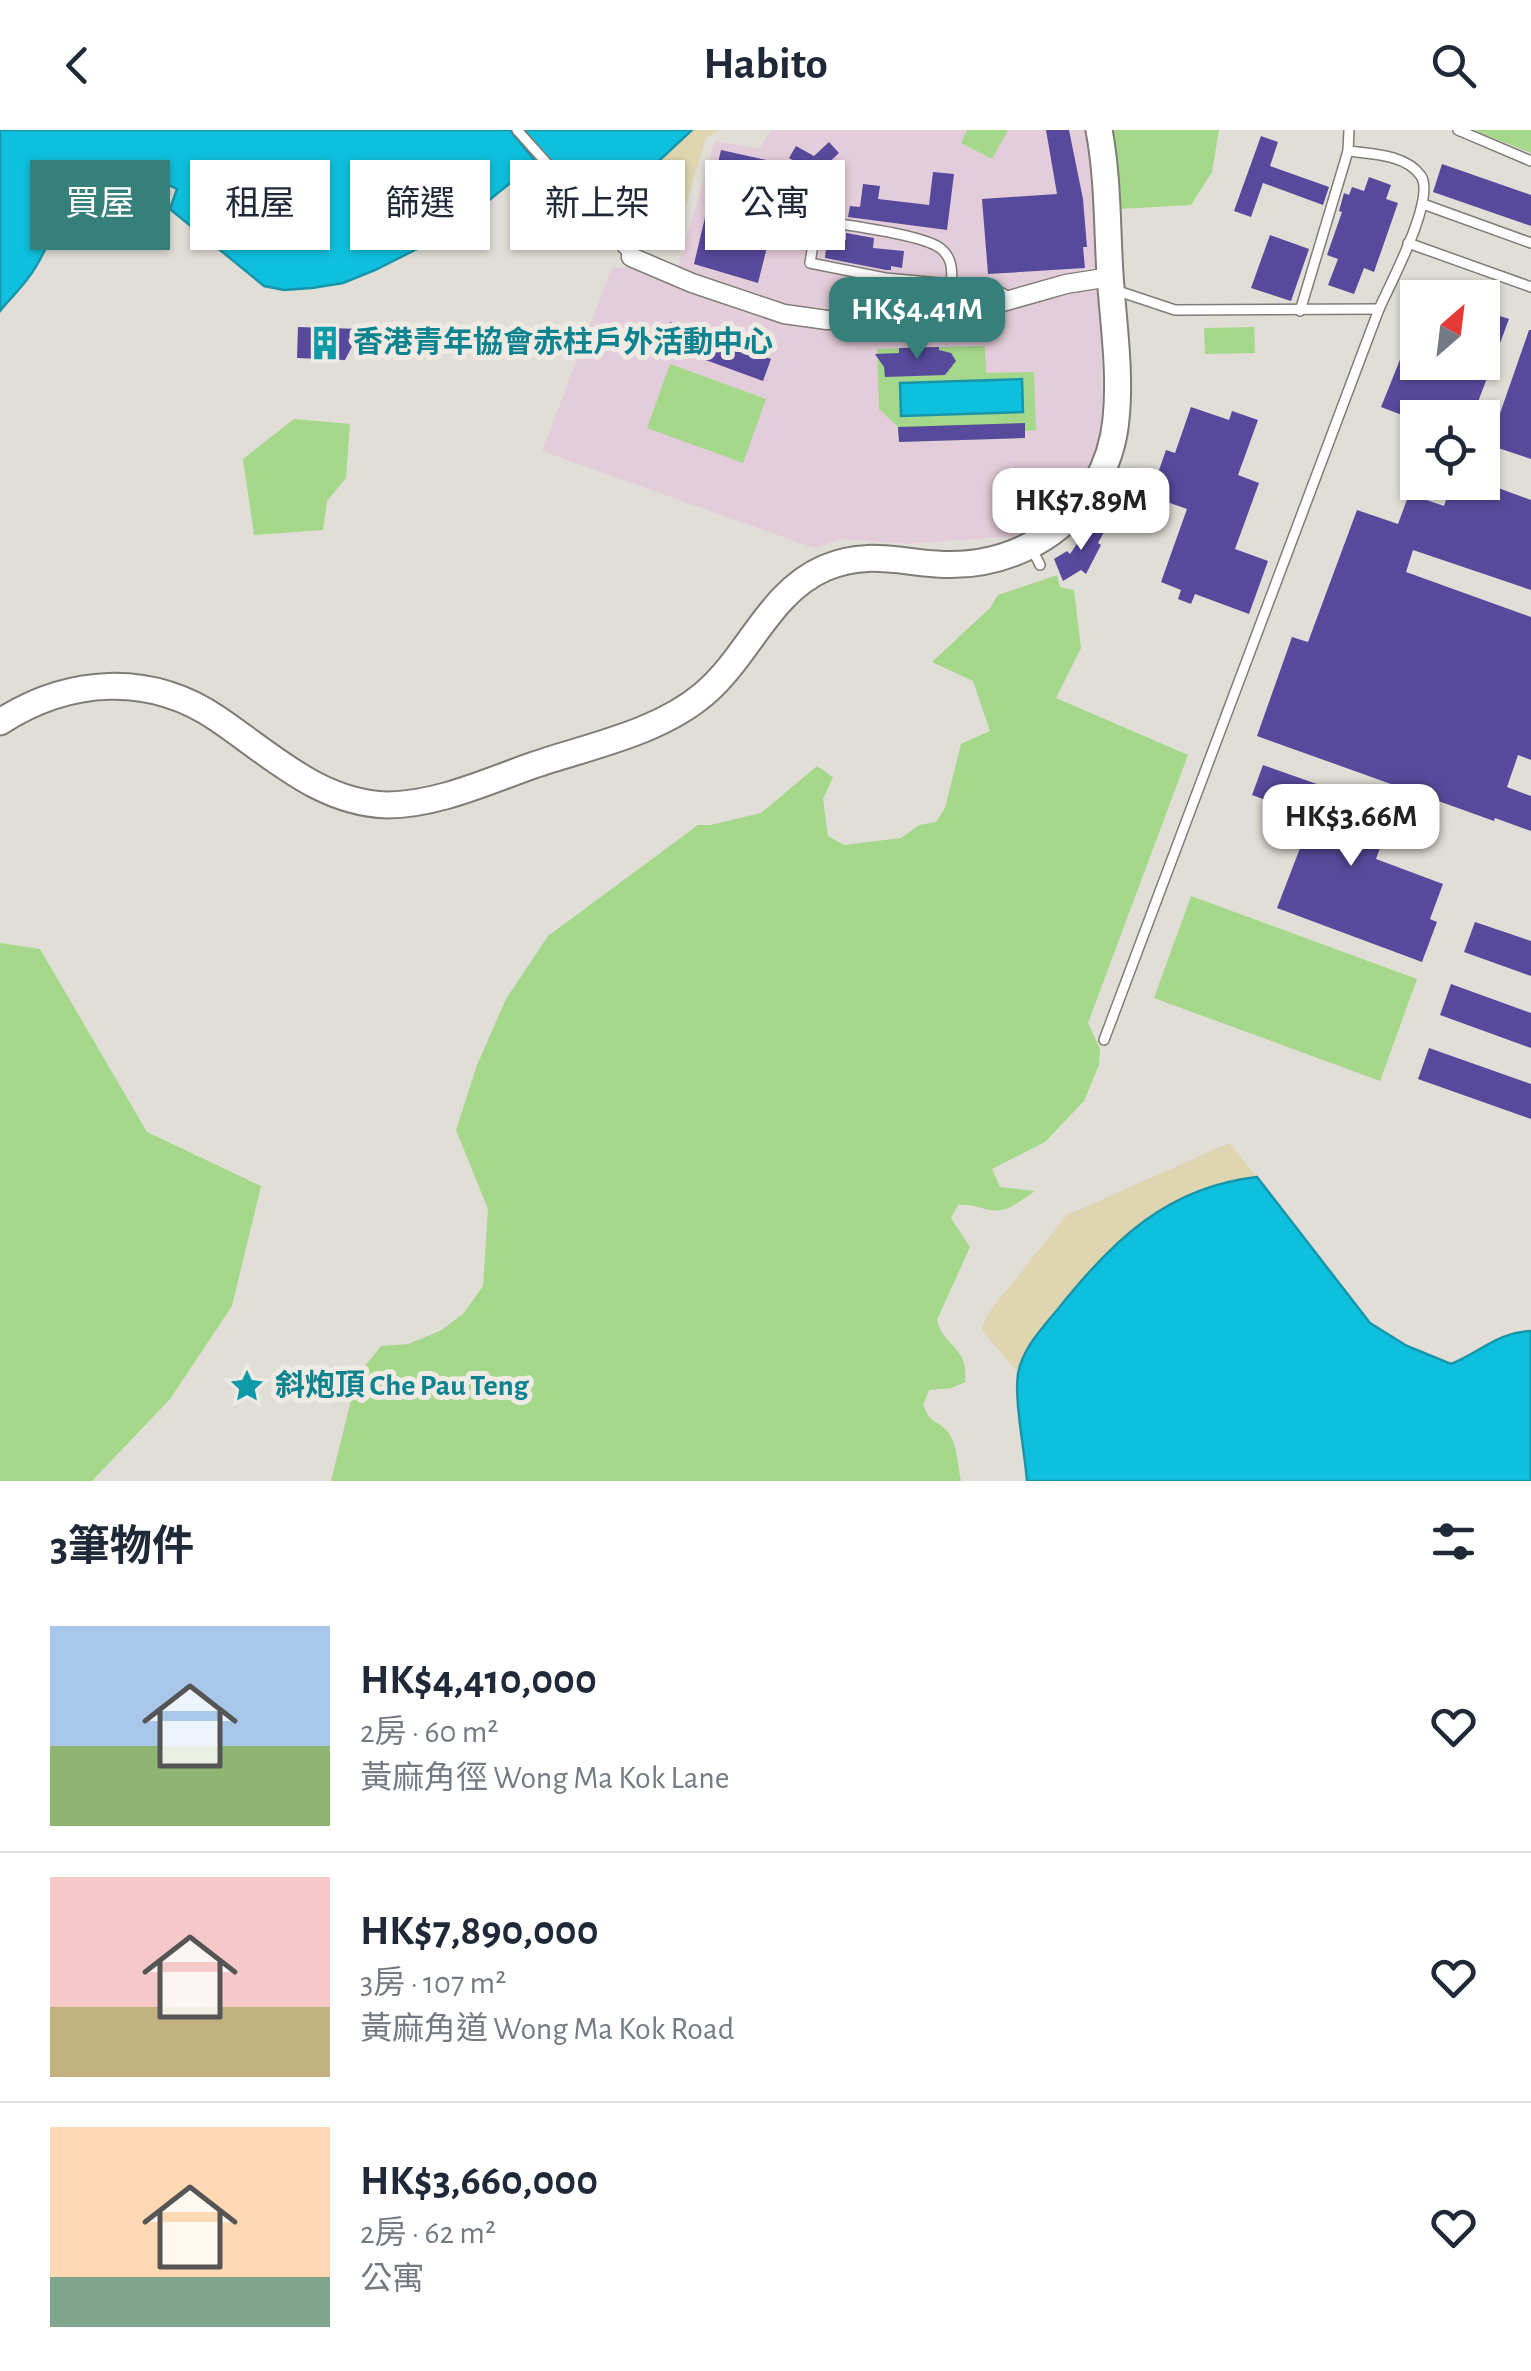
<!DOCTYPE html>
<html lang="zh-TW">
<head>
<meta charset="utf-8">
<style>
	body { margin:0; font-family:"Alegreya Sans","Noto Sans TC",sans-serif; background:#f6f6f7; color:#1f2937; height:100vh; display:flex; flex-direction:column; font-size:38px; white-space:nowrap }
	* { box-sizing:border-box; margin:0 }
	p { font-size:32px; color:#747a83 }
	.icon { flex:none; width:55px; height:55px; fill:none; stroke:currentColor; stroke-width:2; stroke-linecap:round; stroke-linejoin:round }
	.map { position:relative; height:1351px; overflow:hidden }
	.drawer { display:flex; flex-direction:column; background:#fff; flex:1 }
	.drawer>* { flex:none }
	.hud { position:absolute; left:30px; top:30px; width:1000px; height:90px; display:flex; gap:20px }
	.needle { width:65px; rotate:28deg }
	.tools { position:absolute; left:1400px; top:150px; display:grid; gap:20px }
	.tools a { display:grid; place-items:center; width:100px; height:100px; border-radius:0px; background:#fff; box-shadow:0 2px 8px #0004; font-size:50px }
	.price { position:absolute; translate:-50% -85px; padding:0 22px; border-radius:20px; background:#fff; color:#222; font-size:32px; line-height:65px; filter:drop-shadow(0 2px 5px #0008) }
	.price::after { content:''; position:absolute; left:50%; top:60px; width:30px; height:22px; margin-left:-15px; background:inherit; clip-path:polygon(0 0,100% 0,50% 100%) }
	.price.current { background:#377f7a; color:#fff }
	ul { padding:0; list-style:none }
	li { display:flex; align-items:center; gap:30px; height:250px; padding:0 50px }
	li+li { border-top:2px solid #e0e1e3 }
	li span { display:grid; place-items:center; flex:none; width:280px; height:200px; border-radius:0px; color:#555 }
	li>.icon { margin-inline-start:auto }
	span .icon { width:120px; height:120px; fill:#fffc; stroke-width:1 }
	li b { font-size:42px }
	h2 { display:flex; justify-content:space-between; align-items:center; height:120px; padding:0 50px; font-size:42px }
	.chip { padding:0 35px; border-radius:0px; background:#fff; box-shadow:0 2px 8px #0004; font-size:35px; line-height:90px }
	.chip.current { background:#377f7a; color:#fff }
	header { display:flex; justify-content:space-between; align-items:center; height:130px; padding:0 50px; background:#fff; font-size:45px; font-weight:700 }
	.map>svg:first-child { display:block }
	.education { fill:#e4cdda }
	.green { fill:#a5d88a }
	.sand { fill:#dfd5b0 }
	.water { fill:#0ec0dd; stroke:#1995a9; stroke-width:2.5 }
	.building { fill:#574a9c }
	.lines { fill:none; stroke-linecap:round; stroke-linejoin:round }
	.lane-casing { stroke:#807d77; stroke-width:12 }
	.street-casing { stroke:#807d77; stroke-width:21 }
	.secondary-casing { stroke:#807d77; stroke-width:29 }
	.lane { stroke:#fff; stroke-width:9 }
	.street { stroke:#fff; stroke-width:18 }
	.secondary { stroke:#fff; stroke-width:25 }
	.labels { text-anchor:middle; dominant-baseline:central; stroke-width:10; stroke-linejoin:round; paint-order:stroke }
	.culture-label { font-size:30px; font-weight:bold; fill:#0d838f; stroke:#efebe4; text-anchor:start }
</style>
</head>
<body>
<header><svg class="icon" aria-label="back" viewBox="0 0 24 24"><path d="M15 5l-7 7 7 7"/></svg>Habito<svg class="icon" aria-label="search" viewBox="0 0 24 24"><circle cx="10" cy="10" r="6"/><path d="M15 15l6 6"/></svg></header>
<div class="map">
<svg width="1531" height="1351" viewBox="0 0 1531 1351">
	<rect width="100%" height="100%" fill="#e1ded7"/>
	<g class="education">
		<polygon points="771,0 1094,0 1106,134 973,169 913,178 863,179 806,177 774,171 678,137 715,11 760,19"/>
		<polygon points="640,137 758,183 925,196 1100,150 1102,276 1098,321 1073,363 1017,406 908,414 842,409 814,418 542,321 612,138"/>
	</g>
	<g class="green">
		<polygon points="967,0 1008,0 992,29 961,13"/>
		<polygon points="1113,0 1219,0 1212,42 1191,75 1121,79"/>
		<polygon points="1473,0 1531,0 1531,23"/>
		<polygon points="1254,197 1255,223 1205,224 1204,198"/>
		<polygon points="985,216 986,243 1034,242 1036,300 1025,301 1025,308 899,312 898,297 879,279 877,219"/>
		<polygon points="670,234 766,269 743,333 647,298"/>
		<polygon points="294,289 350,294 346,348 327,371 323,400 254,405 243,329"/>
		<path d="M1057,445L1060,457L1074,460L1081,518L1056,568L1188,625L1088,893L1100,919L1099,935L1084,971L1045,1012L992,1039L1000,1057L1035,1061C1021,1070 1008,1083 990,1080C977,1078 974,1074 958,1075L951,1088L970,1117L937,1190C944,1218 969,1216 965,1252L952,1258L929,1260L923,1275C932,1296 934,1287 946,1300C957,1310 958,1337 961,1351H331L357,1246L381,1216L408,1214L440,1201L463,1184L483,1156L488,1079L456,1000L477,935L506,869L548,806L698,695H710L761,683L817,636L833,647L823,669L828,706L844,715L901,708L919,695L936,692L945,678L961,614L990,601L973,551L932,532L990,478L998,465Z"/>
		<polygon points="1191,766 1417,849 1380,951 1154,868"/>
		<polygon points="0,813 40,819 147,1002 261,1056 232,1176 170,1269 92,1351 0,1351"/>
	</g>
	<g class="sand">
		<polygon points="692,0 719,0 706,8 672,121 592,67 647,42"/>
		<polygon points="1229,1013 1257,1047 1230,1050 1194,1061 1148,1086 1032,1212 1018,1243 981,1199 989,1182 1067,1085"/>
	</g>
	<g class="water">
		<path d="M0,0H510L536,32L449,103L375,140L343,153L312,158L284,160L264,156L170,79L177,59C164,51 147,54 132,54C51,57 69,83 35,138C26,154 11,167 0,181Z"/>
		<polygon points="524,0 692,0 647,42 585,72"/>
		<polygon points="1022,249 1023,282 901,286 900,253"/>
		<path d="M1257,1047L1370,1193L1407,1216L1451,1234C1480,1222 1499,1202 1531,1201V1351H1027C1025,1323 1014,1269 1018,1244C1022,1219 1043,1197 1058,1179C1112,1111 1167,1057 1257,1047Z"/>
	</g>
	<g class="building">
		<polygon points="1046,0 1069,0 1083,69 1087,117 1083,117 1085,138 988,144 982,69 1057,64"/>
		<polygon points="1261,6 1278,12 1270,36 1329,57 1323,75 1263,53 1251,87 1234,81"/>
		<polygon points="829,12 839,23 823,38 822,56 807,59 808,39 789,28 796,16 814,26"/>
		<polygon points="721,20 771,31 763,66 779,69 758,153 694,134"/>
		<polygon points="1442,34 1531,65 1531,96 1433,62"/>
		<polygon points="933,42 954,44 947,100 848,87 850,76 860,77 863,54 880,56 878,69 929,75"/>
		<polygon points="1369,47 1391,55 1386,69 1398,73 1374,142 1364,138 1354,164 1328,155 1338,129 1327,125 1342,82 1339,81 1344,63 1349,65 1352,57 1364,61"/>
		<polygon points="846,103 874,108 873,118 904,121 902,138 891,136 891,140 886,140 825,128 827,108 846,110"/>
		<polygon points="1270,105 1309,119 1291,171 1251,158"/>
		<polygon points="1482,180 1509,189 1472,288 1418,288 1418,291 1381,277 1416,190 1418,232 1482,232"/>
		<polygon points="670,192 771,229 763,251 662,214"/>
		<polygon points="298,197 361,199 345,230 297,228"/>
		<polygon points="1529,200 1531,200 1531,329 1489,315"/>
		<polygon points="939,217 939,220 951,223 956,231 945,245 885,247 884,237 875,224 899,223 899,218"/>
		<polygon points="1191,277 1229,290 1232,281 1258,290 1238,345 1259,353 1235,419 1268,431 1249,484 1195,464 1191,474 1178,469 1181,460 1161,452 1187,379 1150,366 1166,320 1175,323"/>
		<polygon points="1025,293 1025,308 899,312 898,297"/>
		<polygon points="1452,352 1482,352 1531,370 1531,460 1413,420 1406,442 1531,487 1531,630 1518,625 1507,657 1531,666 1531,701 1495,688 1494,691 1257,606 1292,507 1308,512 1357,380 1398,394 1409,364 1444,376"/>
		<polygon points="1092,392 1105,400 1098,413 1101,415 1086,444 1081,440 1063,451 1054,429 1067,421 1070,424"/>
		<polygon points="1263,635 1393,681 1376,729 1443,754 1430,789 1437,792 1422,832 1277,778 1312,687 1252,665"/>
		<polygon points="1475,792 1531,811 1531,846 1464,822"/>
		<polygon points="1451,854 1531,883 1531,918 1440,885"/>
		<polygon points="1429,918 1531,954 1531,989 1418,949"/>
	</g>
	<g class="lines">
		<g class="lane-casing">
			<g id="lane">
				<polyline points="517,0 631,127"/>
				<polyline points="1458,0 1531,31"/>
				<polyline points="821,64 810,133 885,148 951,154"/>
				<polyline points="1423,74 1531,113"/>
				<path d="M816,90C843,95 922,104 940,118C952,127 953,140 951,154L998,161L1011,168"/>
				<polyline points="1408,113 1531,157"/>
				<polyline points="1115,160 1175,180 1379,179"/>
				<polyline points="1300,181 1348,21 1349,0"/>
				<polyline points="1032,419 1040,435"/>
				<path d="M1104,910L1379,179C1390,154 1436,69 1421,46C1406,24 1371,24 1348,21"/>
			</g>
		</g>
		<g class="street-casing">
			<polyline id="street" points="631,127 692,153 784,184 827,190 950,187 1066,154 1110,147"/>
		</g>
		<g class="secondary-casing">
			<path id="secondary" d="M0,592C68,548 149,542 218,589C271,625 320,673 387,675C437,675 488,651 534,635C590,616 658,603 704,564C749,526 769,462 825,438C864,421 896,431 936,434C999,439 1060,411 1094,357C1106,336 1114,313 1116,289C1121,242 1113,191 1110,144C1107,97 1108,47 1099,0"/>
		</g>
		<use href="#lane" class="lane"/>
		<use href="#street" class="street"/>
		<use href="#secondary" class="secondary"/>
	</g>
	<defs>
		<g id="building-bare" transform="scale(2.7)"><path d="M-4-6H4V6H1V3H-1V6H-4ZM-2.5-4.3h1.7v1.8h-1.7ZM.8-4.3h1.7v1.8H.8ZM-2.5-1h1.7V.8h-1.7ZM.8-1h1.7V.8H.8Z" fill="#0f9aa8" stroke="#efebe4" stroke-width="2.5" paint-order="stroke"/></g>
		<g id="sight-bare" transform="scale(2.7)"><path d="M0-6L1.8-2.2L6-1.7L2.9 1.2L3.7 5.4L0 3.3L-3.7 5.4L-2.9 1.2L-6-1.7L-1.8-2.2Z" fill="#0f9aa8" stroke="#efebe4" stroke-width="2.5" paint-order="stroke"/></g>
	</defs>
	<g fill-rule="evenodd">
		<use href="#building-bare" x="325" y="213"/>
		<use href="#sight-bare" x="247" y="1256"/>
	</g>
	<g class="labels">
		<g class="culture-label">
			<text x="353" y="213">香港青年協會赤柱戶外活動中心</text>
			<text x="275" y="1256">斜炮頂 Che Pau Teng</text>
		</g>
	</g>
</svg>
<div class="tools">
<a><svg class="needle" viewBox="-14 -14 28 28"><path d="M0-13l5 13h-10z" fill="#e53935"/><path d="M0 13l5-13h-10z" fill="#747a83"/></svg></a>
<a><svg class="icon" aria-label="locate" viewBox="0 0 24 24"><circle cx="12" cy="12" r="6"/><path d="M12 2v4M12 18v4M2 12h4M18 12h4"/></svg></a>
</div>
<b class="price current" style="left:917px;top:232px">HK$4.41M</b>
<b class="price" style="left:1081px;top:423px">HK$7.89M</b>
<b class="price" style="left:1351px;top:739px">HK$3.66M</b>
<div class="hud">
<a class="chip current">買屋</a>
<a class="chip">租屋</a>
<a class="chip">篩選</a>
<a class="chip">新上架</a>
<a class="chip">公寓</a>
</div>
</div>
<section class="drawer">
<h2>3筆物件<svg class="icon" aria-label="filters" viewBox="0 0 24 24"><path d="M4 7h16M4 17h16"/><circle cx="9" cy="7" r="2"/><circle cx="15" cy="17" r="2"/></svg></h2>
<ul>
<li><span style="background:linear-gradient(#a9c7e8 60%,#8fb573 0)"><svg class="icon" aria-label="home" viewBox="0 0 24 24"><path d="M3 11l9-7 9 7M6 9v11h12V9"/></svg></span><div><b>HK$4,410,000</b><p>2房 · 60 m²</p><p>黃麻角徑 Wong Ma Kok Lane</p></div><svg class="icon" aria-label="heart" viewBox="0 0 24 24"><path d="M12 20l-8-8c-3-5 5-10 8-4 3-6 11-1 8 4z"/></svg></li>
<li><span style="background:linear-gradient(#f6c9c9 65%,#c2b280 0)"><svg class="icon" aria-label="home" viewBox="0 0 24 24"><path d="M3 11l9-7 9 7M6 9v11h12V9"/></svg></span><div><b>HK$7,890,000</b><p>3房 · 107 m²</p><p>黃麻角道 Wong Ma Kok Road</p></div><svg class="icon" aria-label="heart" viewBox="0 0 24 24"><path d="M12 20l-8-8c-3-5 5-10 8-4 3-6 11-1 8 4z"/></svg></li>
<li><span style="background:linear-gradient(#ffd9b3 75%,#7fa58c 0)"><svg class="icon" aria-label="home" viewBox="0 0 24 24"><path d="M3 11l9-7 9 7M6 9v11h12V9"/></svg></span><div><b>HK$3,660,000</b><p>2房 · 62 m²</p><p>公寓</p></div><svg class="icon" aria-label="heart" viewBox="0 0 24 24"><path d="M12 20l-8-8c-3-5 5-10 8-4 3-6 11-1 8 4z"/></svg></li>
</ul>
</section>
</body>
</html>
